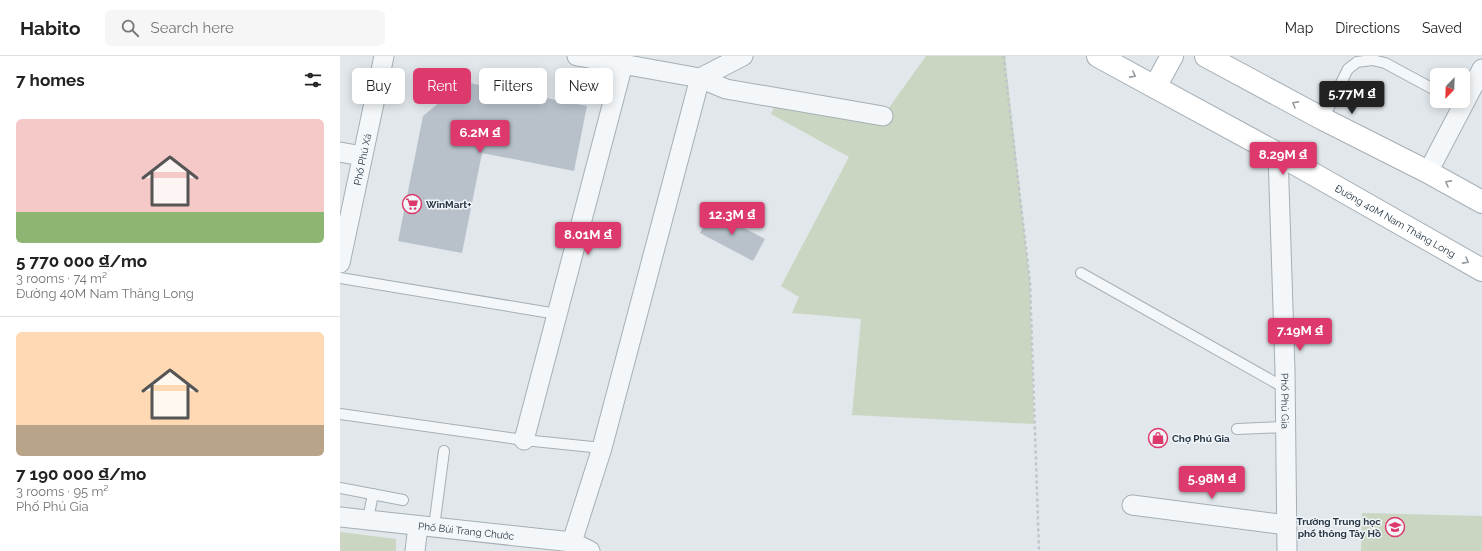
<!DOCTYPE html>
<html lang="en">
<head>
<meta charset="utf-8">
<style>
	body { margin:0; font-family:Raleway,sans-serif; background:#f6f6f6; color:#222; height:100vh; display:flex; flex-direction:column; font-size:15px; white-space:nowrap }
	* { box-sizing:border-box; margin:0 }
	p { font-size:13px; color:#767676 }
	.icon { flex:none; width:22px; height:22px; fill:none; stroke:currentColor; stroke-width:2; stroke-linecap:round; stroke-linejoin:round }
	.map { position:relative; flex:1; overflow:hidden }
	.panel { display:flex; flex-direction:column; background:#fff; width:340px }
	.panel>* { flex:none }
	.hud { position:absolute; left:12px; top:12px; width:380px; height:36px; display:flex; gap:8px }
	.needle { width:26px; rotate:203deg }
	.tools { position:absolute; left:1090px; top:12px; display:grid; gap:8px }
	.tools a { display:grid; place-items:center; width:40px; height:40px; border-radius:6px; background:#fff; box-shadow:0 2px 10px #0003; font-size:20px }
	.price { position:absolute; translate:-50% -34px; padding:0 9px; border-radius:4px; background:#dd396c; color:#fff; font-size:13px; line-height:26px; filter:drop-shadow(0 1px 2px #0008) }
	.price::after { content:''; position:absolute; left:50%; top:24px; width:12px; height:9px; margin-left:-6px; background:inherit; clip-path:polygon(0 0,100% 0,50% 100%) }
	.price.current { background:#222; color:#fff }
	ul { padding:0; list-style:none }
	li { display:grid; align-content:center; gap:8px; height:212px; padding:0 16px }
	li+li { border-top:1px solid #e0e0e0 }
	li span { display:grid; place-items:center; height:124px; border-radius:6px; color:#555 }
	li>.icon { margin-inline-start:auto }
	span .icon { width:72px; height:72px; fill:#fffc; stroke-width:1 }
	li b { font-size:17px }
	h2 { display:flex; justify-content:space-between; align-items:center; height:48px; padding:0 16px; font-size:17px }
	.chip { padding:0 14px; border-radius:6px; background:#fff; box-shadow:0 2px 10px #0003; font-size:14px; line-height:36px }
	.chip.current { background:#dd396c; color:#fff }
	header { display:flex; align-items:center; gap:24px; box-sizing:border-box; height:56px; padding:0 20px; background:#fff; border-bottom:1px solid #e0e0e0 }
	header strong { font-size:19px }
	nav { display:flex; gap:22px; margin-inline-start:auto; font-size:14px }
	.search { width:280px; height:36px; background:#f6f6f6; display:flex; align-items:center; gap:10px; box-sizing:border-box; padding:0 14px; border-radius:6px; color:#767676; font-size:15px }
	main { display:flex; flex:1; min-height:0 }
	.map>svg:first-child { display:block }
	.green { fill:#cad6c1 }
	.building { fill:#b8c1ca }
	.lines { fill:none; stroke-linecap:round; stroke-linejoin:round }
	.lane-casing { stroke:#a5afb6; stroke-width:12 }
	.street-casing { stroke:#a5afb6; stroke-width:21 }
	.secondary-casing { stroke:#a5afb6; stroke-width:24 }
	.path { stroke:#bfc5ca; stroke-width:2.5; stroke-dasharray:3 3; stroke-linecap:butt }
	.lane { stroke:#f4f7f9; stroke-width:10 }
	.street { stroke:#f4f7f9; stroke-width:19 }
	.secondary { stroke:#fff; stroke-width:22 }
	.oneway { stroke:#939ba2 }
	.labels { text-anchor:middle; dominant-baseline:central; stroke-width:3; stroke-linejoin:round; paint-order:stroke }
	.street-label { font-size:10px; fill:#273745; stroke:#f1f5f8 }
	.poi-label { font-size:10px; font-weight:bold; fill:#273745; stroke:#f1f5f8; text-anchor:start }
</style>
</head>
<body>
<header>
<strong>Habito</strong>
<div class="search"><svg class="icon" aria-label="search" viewBox="0 0 24 24"><circle cx="10" cy="10" r="6"/><path d="M15 15l6 6"/></svg>Search here</div>
<nav><a>Map</a><a>Directions</a><a>Saved</a></nav>
</header>
<main>
<section class="panel">
<h2>7 homes<svg class="icon" aria-label="filters" viewBox="0 0 24 24"><path d="M4 7h16M4 17h16"/><circle cx="9" cy="7" r="2"/><circle cx="15" cy="17" r="2"/></svg></h2>
<ul>
<li><span style="background:linear-gradient(#f6c9c9 75%,#8fb573 0)"><svg class="icon" aria-label="home" viewBox="0 0 24 24"><path d="M3 11l9-7 9 7M6 9v11h12V9"/></svg></span><div><b>5 770 000 ₫/mo</b><p>3 rooms · 74 m²</p><p>Đường 40M Nam Thăng Long</p></div></li>
<li><span style="background:linear-gradient(#ffd9b3 75%,#b9a48a 0)"><svg class="icon" aria-label="home" viewBox="0 0 24 24"><path d="M3 11l9-7 9 7M6 9v11h12V9"/></svg></span><div><b>7 190 000 ₫/mo</b><p>3 rooms · 95 m²</p><p>Phố Phú Gia</p></div></li>
</ul>
</section>
<div class="map">
<svg width="1142" height="495" viewBox="0 0 1142 495">
	<rect width="100%" height="100%" fill="#e1e7eb"/>
	<g class="green">
		<polygon points="586,0 665,0 690,226 694,368 512,359 521,263 452,257 459,241 441,230 509,101 431,58 438,42 543,60"/>
		<polygon points="1022,457 1142,460 1142,495 1021,495"/>
		<polygon points="0,476 56,483 56,495 0,495"/>
	</g>
	<g class="building">
		<polygon points="124,26 247,50 234,115 142,97 122,197 58,185 83,60"/>
		<polygon points="372,155 425,183 413,205 360,177"/>
	</g>
	<g class="lines">
		<g class="lane-casing">
			<g id="lane">
				<polyline points="983,63 1008,13 1017,6 1032,4 1045,7 1097,35"/>
				<polyline points="741,217 945,332"/>
				<polyline points="0,222 217,258"/>
				<polyline points="0,358 184,384 262,392"/>
				<polyline points="897,373 945,371"/>
				<polyline points="0,432 63,444"/>
				<polyline points="28,463 33,438"/>
				<polyline points="94,471 104,395"/>
			</g>
		</g>
		<g class="street-casing">
			<g id="street">
				<polyline points="237,0 360,22 403,0"/>
				<polyline points="0,96 22,100"/>
				<path id="s1" d="M938,98L945,314L947,495"/>
				<polyline points="1088,116 1142,13"/>
				<path id="s2" d="M0,207L44,0"/>
				<polyline points="184,384 283,8"/>
				<polyline points="792,449 947,469"/>
				<path id="s3" d="M0,461L232,486L250,495"/>
				<polyline points="232,486 262,392 360,22 386,33 543,60"/>
				<polyline points="75,495 78,470"/>
			</g>
		</g>
		<g class="secondary-casing">
			<g id="secondary">
				<path id="s4" d="M758,0L938,98L1142,214"/>
				<polyline points="866,0 983,63 1088,116 1142,146"/>
				<polyline points="815,31 832,0"/>
			</g>
		</g>
		<polyline class="path" points="664,0 665,14 690,226 699,495"/>
		<use href="#lane" class="lane"/>
		<use href="#street" class="street"/>
		<use href="#secondary" class="secondary"/>
	</g>
	<defs><path id="oneway-chevron" d="M-2-3.5L2.5 0L-2 3.5" fill="none" stroke-width="1.6" stroke-linecap="round" stroke-linejoin="round"/></defs>
	<g class="oneway">
		<use href="#oneway-chevron" transform="translate(793 19) rotate(28)"/>
		<use href="#oneway-chevron" transform="translate(955 48) rotate(-151)"/>
		<use href="#oneway-chevron" transform="translate(1108 127) rotate(-151)"/>
		<use href="#oneway-chevron" transform="translate(1126 205) rotate(29)"/>
	</g>
	<defs>
		<g id="supermarket-ring" transform="scale(1)"><circle r="9.5" fill="#f1f5f8" stroke="#dd396c" stroke-width="1.5"/><path d="M-6-5.5h2.5l.6 2H6L4.5 2H-2.5L-4.4-4H-6ZM-1.5 3.2a1.3 1.3 0 1 0 .1 0ZM3 3.2a1.3 1.3 0 1 0 .1 0Z" fill="#dd396c"/></g>
		<g id="shop-ring" transform="scale(1)"><circle r="9.5" fill="#f1f5f8" stroke="#dd396c" stroke-width="1.5"/><path d="M-5-2.5h2.3a2.7 3.5 0 0 1 5.4 0H5L5.5 6h-11ZM-1.5-2.5h3a1.5 2.3 0 0 0-3 0Z" fill="#dd396c"/></g>
		<g id="school-ring" transform="scale(1)"><circle r="9.5" fill="#f1f5f8" stroke="#dd396c" stroke-width="1.5"/><path d="M0-5L7-2L0 1L-7-2ZM-4 1L0 2.5L4 1V4Q0 6-4 4Z" fill="#dd396c"/></g>
	</defs>
	<g fill-rule="evenodd">
		<use href="#supermarket-ring" x="72" y="148"/>
		<use href="#shop-ring" x="818" y="382"/>
		<use href="#school-ring" x="1055" y="471"/>
	</g>
	<g class="labels">
		<g class="street-label">
			<text stroke="none"><textPath href="#s2" startOffset="106">Phố Phú Xá</textPath></text>
			<text stroke="none"><textPath href="#s4" startOffset="340">Đường 40M Nam Thăng Long</textPath></text>
			<text stroke="none"><textPath href="#s1" startOffset="247">Phố Phú Gia</textPath></text>
			<text stroke="none"><textPath href="#s3" startOffset="127">Phố Bùi Trang Chước</textPath></text>
		</g>
		<g class="poi-label">
			<text x="86" y="148">WinMart+</text>
			<text x="832" y="382">Chợ Phú Gia</text>
			<text x="1041" y="465" text-anchor="end">Trường Trung học<tspan x="1041" dy="12">phổ thông Tây Hồ</tspan></text>
		</g>
	</g>
</svg>
<div class="tools">
<a><svg class="needle" viewBox="-14 -14 28 28"><path d="M0-13l5 13h-10z" fill="#e53935"/><path d="M0 13l5-13h-10z" fill="#767676"/></svg></a>
</div>
<b class="price current" style="left:1012px;top:59px">5.77M ₫</b>
<b class="price" style="left:140px;top:98px">6.2M ₫</b>
<b class="price" style="left:943px;top:120px">8.29M ₫</b>
<b class="price" style="left:392px;top:180px">12.3M ₫</b>
<b class="price" style="left:248px;top:200px">8.01M ₫</b>
<b class="price" style="left:960px;top:296px">7.19M ₫</b>
<b class="price" style="left:872px;top:444px">5.98M ₫</b>
<div class="hud">
<a class="chip">Buy</a>
<a class="chip current">Rent</a>
<a class="chip">Filters</a>
<a class="chip">New</a>
</div>
</div>
</main>
</body>
</html>
